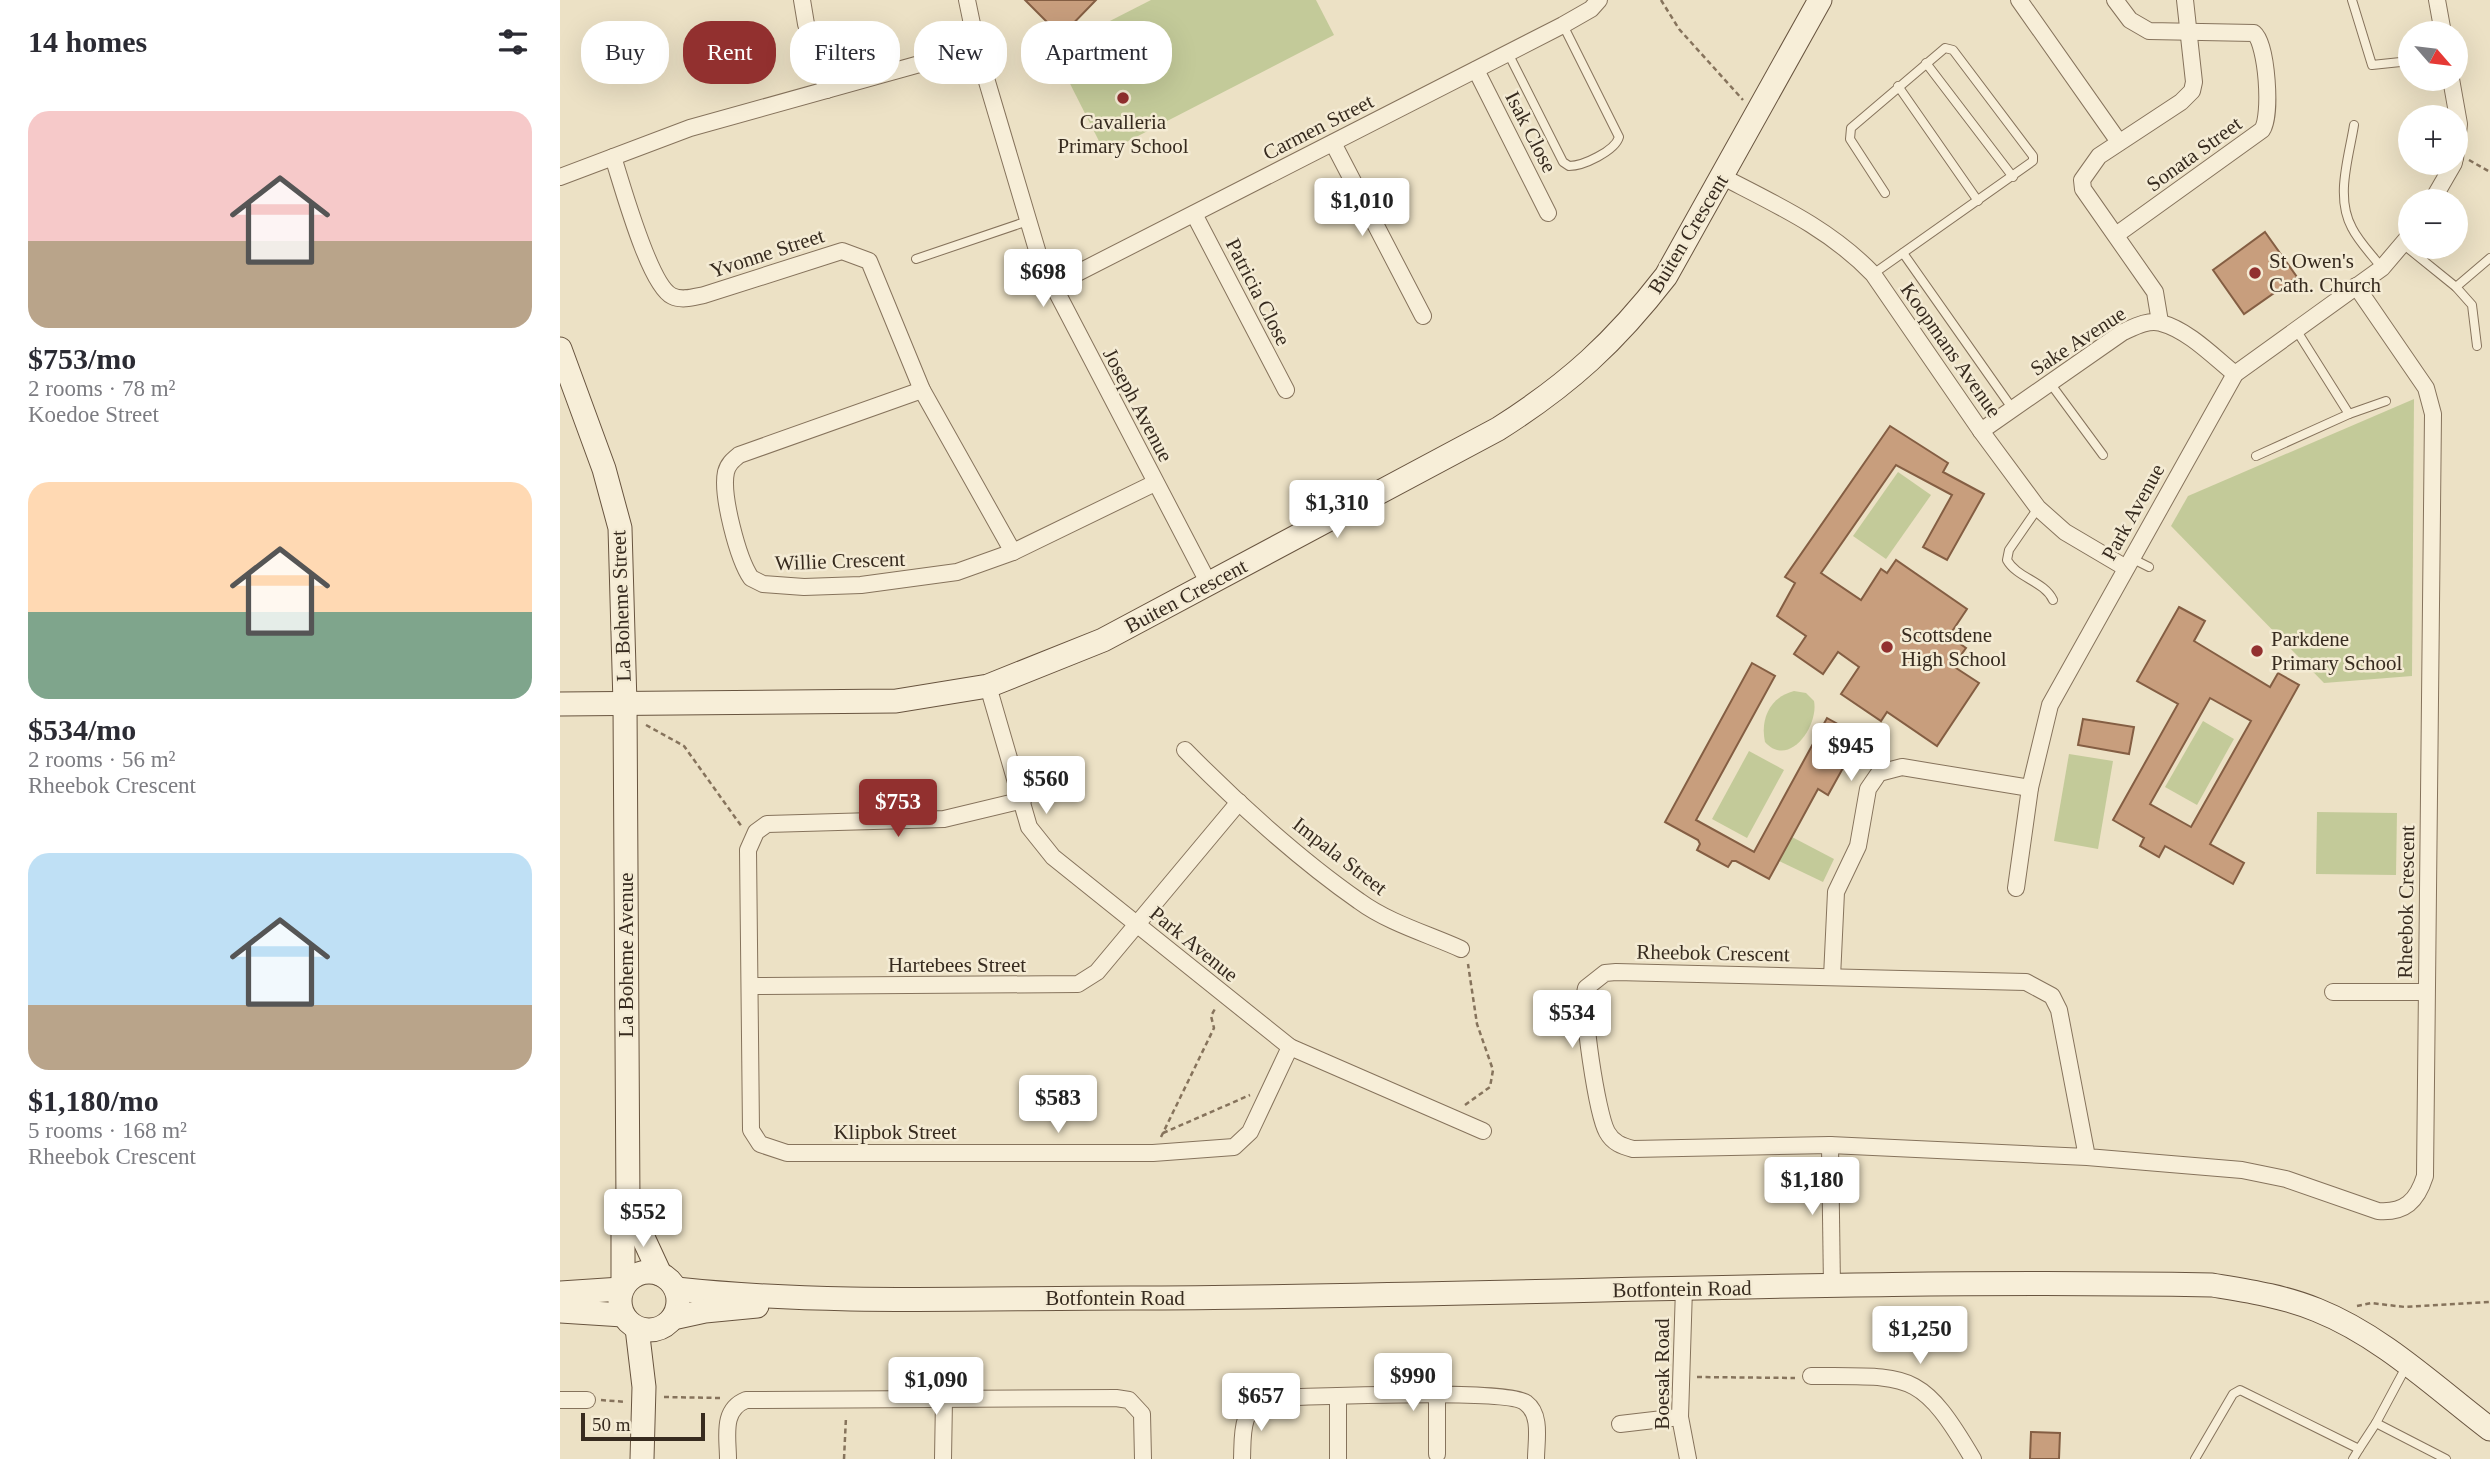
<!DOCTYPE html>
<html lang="en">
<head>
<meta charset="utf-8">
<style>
	body { margin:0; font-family:"Times New Roman",serif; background:#f7f7f7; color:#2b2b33; height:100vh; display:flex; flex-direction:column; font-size:26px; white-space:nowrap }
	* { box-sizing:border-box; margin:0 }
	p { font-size:23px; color:#7c7c81 }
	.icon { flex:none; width:38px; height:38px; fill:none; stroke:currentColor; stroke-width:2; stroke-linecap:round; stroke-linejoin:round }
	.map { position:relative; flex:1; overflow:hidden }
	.side { display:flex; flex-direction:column; background:#fff; width:560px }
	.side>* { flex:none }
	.hud { position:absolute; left:21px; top:21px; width:665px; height:63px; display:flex; gap:14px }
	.needle { width:46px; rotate:118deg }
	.controls { position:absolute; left:1838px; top:21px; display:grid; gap:14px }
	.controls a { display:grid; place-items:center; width:70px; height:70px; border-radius:50%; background:#fff; box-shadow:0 7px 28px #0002; font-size:35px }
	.scale { position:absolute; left:21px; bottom:18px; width:124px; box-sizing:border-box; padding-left:7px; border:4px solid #372b1f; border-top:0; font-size:19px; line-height:24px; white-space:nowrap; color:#372b1f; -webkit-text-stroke:5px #f4ebd4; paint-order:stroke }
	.price { position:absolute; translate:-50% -60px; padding:0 16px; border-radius:7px; background:#fff; color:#222; font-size:23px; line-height:46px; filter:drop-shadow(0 2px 4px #0008) }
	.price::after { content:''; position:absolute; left:50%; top:42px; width:21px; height:16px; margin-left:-10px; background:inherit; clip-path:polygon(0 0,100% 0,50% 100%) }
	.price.selected { background:#92302f; color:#fff }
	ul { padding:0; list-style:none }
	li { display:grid; align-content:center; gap:14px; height:371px; padding:0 28px }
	li span { display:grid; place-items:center; height:217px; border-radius:21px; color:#555 }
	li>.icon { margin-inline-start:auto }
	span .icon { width:126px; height:126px; fill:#fffc; stroke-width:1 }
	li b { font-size:30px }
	h2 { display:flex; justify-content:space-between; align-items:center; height:84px; padding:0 28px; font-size:30px }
	.pill { padding:0 24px; border-radius:28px; background:#fff; box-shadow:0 7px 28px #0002; font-size:24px; line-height:63px }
	.pill.selected { background:#92302f; color:#fff }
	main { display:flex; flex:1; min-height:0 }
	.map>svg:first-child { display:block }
	.green { fill:#c3ca99 }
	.building { fill:#c89e7d; stroke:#845e43; stroke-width:2; fill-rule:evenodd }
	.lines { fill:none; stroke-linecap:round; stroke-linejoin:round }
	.lane-casing { stroke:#86735c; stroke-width:10 }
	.street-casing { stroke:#86735c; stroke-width:18 }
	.secondary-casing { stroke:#68543f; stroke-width:25 }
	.path { stroke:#86735c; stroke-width:2.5; stroke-dasharray:5 3.5; stroke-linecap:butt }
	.lane { stroke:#f7eed8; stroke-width:8 }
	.street { stroke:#f7eed8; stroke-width:16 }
	.secondary { stroke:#f7eed8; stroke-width:23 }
	.poi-dot { fill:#92302f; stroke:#f4ebd4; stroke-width:2.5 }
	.labels { text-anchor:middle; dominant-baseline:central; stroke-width:5; stroke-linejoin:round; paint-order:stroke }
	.poi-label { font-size:21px; fill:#372b1f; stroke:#f4ebd4; text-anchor:start }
	.street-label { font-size:21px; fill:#372b1f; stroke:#f4ebd4 }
</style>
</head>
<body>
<main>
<section class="side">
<h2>14 homes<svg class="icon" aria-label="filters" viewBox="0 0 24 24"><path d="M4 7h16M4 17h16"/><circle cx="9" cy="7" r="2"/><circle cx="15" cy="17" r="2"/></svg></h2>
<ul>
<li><span style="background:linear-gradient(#f6c9c9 60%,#b9a48a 0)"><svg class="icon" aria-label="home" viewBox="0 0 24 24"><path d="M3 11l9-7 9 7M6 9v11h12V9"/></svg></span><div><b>$753/mo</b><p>2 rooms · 78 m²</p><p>Koedoe Street</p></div></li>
<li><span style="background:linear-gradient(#ffd9b3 60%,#7fa58c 0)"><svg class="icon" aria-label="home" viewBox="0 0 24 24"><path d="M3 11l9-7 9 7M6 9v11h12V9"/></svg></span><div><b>$534/mo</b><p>2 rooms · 56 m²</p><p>Rheebok Crescent</p></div></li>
<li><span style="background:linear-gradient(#bfe0f5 70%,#b9a48a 0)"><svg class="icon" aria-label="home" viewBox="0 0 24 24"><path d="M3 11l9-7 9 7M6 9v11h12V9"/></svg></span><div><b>$1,180/mo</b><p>5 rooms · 168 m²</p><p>Rheebok Crescent</p></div></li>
</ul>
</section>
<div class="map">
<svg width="1930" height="1459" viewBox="0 0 1930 1459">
	<rect width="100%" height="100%" fill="#ece1c5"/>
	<g class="green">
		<polygon points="591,0 756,0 774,35 545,153 493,50"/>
		<polygon points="1854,399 1852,676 1764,683 1611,526 1628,496"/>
		<polygon points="1338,472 1371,495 1326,559 1293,536"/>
		<path d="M1234,691L1246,693L1254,701C1259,726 1229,769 1205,742C1200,719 1210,697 1234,691Z"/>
		<polygon points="1643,721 1674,739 1637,805 1605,787"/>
		<polygon points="1189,751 1224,770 1187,838 1152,819"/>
		<polygon points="1509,754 1553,761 1538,849 1494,841"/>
		<polygon points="1757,812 1837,813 1836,875 1756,874"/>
		<polygon points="1232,837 1274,859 1263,882 1219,861"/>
	</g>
	<g class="building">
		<polygon points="465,0 536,0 501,36"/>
		<polygon points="1705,232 1737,277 1684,314 1653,270"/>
		<polygon points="1330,426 1388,463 1383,472 1424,494 1387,560 1363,547 1392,495 1336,465 1261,573 1301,600 1321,569 1327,573 1336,560 1407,609 1389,636 1406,648 1393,666 1419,683 1377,746 1327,712 1321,721 1281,694 1299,667 1278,652 1263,674 1234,654 1246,636 1217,616 1235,583 1225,577"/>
		<path d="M1619,607L1645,621L1634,641L1710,687L1718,673L1739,685L1650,844L1684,863L1673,884L1605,846L1599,857L1580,846L1584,838L1553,820L1618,704L1577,681ZM1650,698L1691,721L1631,827L1590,804Z"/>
		<polygon points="1192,663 1215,676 1136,820 1194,852 1267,718 1290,731 1273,763 1283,768 1268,795 1258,789 1209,879 1176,861 1172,861 1168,867 1137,850 1140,844 1138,840 1105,822"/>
		<polygon points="1523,719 1574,727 1569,754 1518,745"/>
		<polygon points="1471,1432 1500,1433 1499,1459 1470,1459"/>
	</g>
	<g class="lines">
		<g class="lane-casing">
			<g id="lane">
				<polyline points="1792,0 1812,65 1850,61"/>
				<path d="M948,53L1003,162L1009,166C1023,166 1055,151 1059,137L1003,25"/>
				<polyline points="1366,63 1453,177"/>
				<polyline points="1338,86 1418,201"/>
				<path d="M1794,125C1789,157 1775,197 1792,228C1799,242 1812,255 1822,268"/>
				<polyline points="1844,245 1896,287 1912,305 1917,346"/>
				<polyline points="1343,253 1452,408"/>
				<polyline points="356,259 468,221"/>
				<polyline points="1313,274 1473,161 1473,156 1393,50 1385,48 1291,128 1290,139 1325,193"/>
				<polyline points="1896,287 1930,258"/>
				<polyline points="1490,383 1543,455"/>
				<polyline points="1789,414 1826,401"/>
				<polyline points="1696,456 1789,414 1735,328"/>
				<path d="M1478,508L1449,550L1447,560C1457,578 1484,581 1493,600"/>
				<polyline points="1571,558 1589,567"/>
				<polyline points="1816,1423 1846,1367"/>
				<polyline points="1635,1459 1673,1394 1680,1390 1799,1449 1816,1423 1886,1459"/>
				<polyline points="1793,1459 1799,1449"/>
			</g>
		</g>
		<g class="street-casing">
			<g id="street">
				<polyline points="242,0 246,24 267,90"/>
				<polyline points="407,0 417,48 480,260 649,584"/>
				<polyline points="1459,0 1559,142"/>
				<path d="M1555,0L1570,20L1589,31L1694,33C1707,44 1712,116 1702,130L1556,235"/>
				<polyline points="1877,0 1883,33"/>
				<polyline points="916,70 988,213"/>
				<polyline points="1891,79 1899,124 1895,159"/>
				<polyline points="773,143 863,316"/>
				<path d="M53,157C62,184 89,285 112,296C122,301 134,297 144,295L282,251L309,261L362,390L453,552"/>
				<polyline points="0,177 130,128 417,48"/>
				<path d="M1163,177C1217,205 1270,229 1313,274L1421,431L1478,508L1505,532L1566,568"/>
				<polyline points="1872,201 1894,163"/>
				<polyline points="634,214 726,390"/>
				<polyline points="492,286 1003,25 1031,9 1039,0"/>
				<polyline points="1600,322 1595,292 1523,189 1522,180 1539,156 1621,102 1632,91 1634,82 1625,0"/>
				<path d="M362,390L179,455C173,460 168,464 166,472C161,495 178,559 191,578L203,584L244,587L301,585L397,572L453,552L595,483"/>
				<path d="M1421,431L1563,332C1574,327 1589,319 1601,323C1628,330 1654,357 1675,374"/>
				<polyline points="428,686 469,827 493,857 730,1047 923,1131"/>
				<path d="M625,750C675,801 740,860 799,901C829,923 868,934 901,949"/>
				<polyline points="463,800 384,819 207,824 196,832 188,850 191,1130 200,1144 227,1153 593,1153 674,1147 690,1132 730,1047"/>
				<polyline points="1456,888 1470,788 1490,705 1675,374 1822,268 1850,235"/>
				<polyline points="1272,977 1276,892 1298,846 1308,789 1319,773 1342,767 1470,788"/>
				<polyline points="190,986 518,984 537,972 679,802"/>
				<polyline points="1773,992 1866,992"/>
				<polyline points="1270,1145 1272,1287"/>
				<path d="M1527,1157L1499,1010L1492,996L1466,982L1056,972L1045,973L1026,988C1021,1007 1037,1114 1047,1132C1053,1143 1062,1146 1073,1149L1270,1145L1527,1157L1682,1170L1726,1179L1818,1211C1845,1213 1857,1201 1865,1176L1873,414L1866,388L1796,286"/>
				<polyline points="1124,1288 1120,1417 1128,1459"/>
				<path d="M1251,1376C1350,1377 1360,1369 1413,1459"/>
				<polyline points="0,1400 27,1400"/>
				<polyline points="1060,1424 1120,1417"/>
				<polyline points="877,1454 877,1395"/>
				<path d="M168,1459C168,1437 161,1410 186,1400L556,1398L569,1400L582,1414L583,1459"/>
				<polyline points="383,1459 384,1399"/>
				<path d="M682,1459C683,1432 680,1409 708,1398C745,1397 948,1388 966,1403C982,1415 976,1441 976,1459"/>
				<polyline points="778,1459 778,1396"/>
			</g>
		</g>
		<g class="secondary-casing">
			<g id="secondary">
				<polyline points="0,349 44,469 60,528 65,704 68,1205 63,1214 63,1286"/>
				<path d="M0,704L336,701L428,686L543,640L938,429C1009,384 1055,342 1106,276L1260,0"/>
				<polyline points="68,1205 100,1274"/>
				<circle cx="89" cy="1301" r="29"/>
				<path d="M116,1289C265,1305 421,1298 571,1298C931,1297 1292,1278 1652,1285C1688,1291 1723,1296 1757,1310C1822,1336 1875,1387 1930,1429"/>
				<polyline points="0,1293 61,1289"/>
				<polyline points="0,1311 63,1315"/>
				<polyline points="113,1318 145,1311 197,1306"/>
				<polyline points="77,1328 84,1387 82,1459"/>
			</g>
		</g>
		<g class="path">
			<polyline points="1101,0 1119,29 1183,100"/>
			<polyline points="1909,160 1930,172"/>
			<polyline points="86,725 124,746 182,827"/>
			<polyline points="905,1105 930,1087 933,1070 917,1024 908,964"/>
			<polyline points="603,1133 690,1095"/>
			<polyline points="601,1137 654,1028 651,1016 656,1007"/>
			<polyline points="1797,1306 1811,1303 1845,1307 1930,1302"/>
			<polyline points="1137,1377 1235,1378"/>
			<polyline points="104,1397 161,1398"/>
			<polyline points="41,1400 66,1402"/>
			<polyline points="284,1459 286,1417"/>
		</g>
		<use href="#lane" class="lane"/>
		<use href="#street" class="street"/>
		<use href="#secondary" class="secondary"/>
	</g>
	<g class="poi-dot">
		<circle cx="563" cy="98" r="7"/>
		<circle cx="1695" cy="273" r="7"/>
		<circle cx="1327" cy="647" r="7"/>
		<circle cx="1697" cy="651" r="7"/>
	</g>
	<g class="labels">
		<g class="poi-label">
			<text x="563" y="122" text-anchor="middle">Cavalleria<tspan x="563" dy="24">Primary School</tspan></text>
			<text x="1709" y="261">St Owen's<tspan x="1709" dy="24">Cath. Church</tspan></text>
			<text x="1341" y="635">Scottsdene<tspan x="1341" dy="24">High School</tspan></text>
			<text x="1711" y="639">Parkdene<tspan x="1711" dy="24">Primary School</tspan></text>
		</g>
		<g class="street-label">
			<text transform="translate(758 127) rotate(-27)">Carmen Street</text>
			<text transform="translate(971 132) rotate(63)">Isak Close</text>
			<text transform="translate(1634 154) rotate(-36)">Sonata Street</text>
			<text transform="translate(1128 234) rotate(-59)">Buiten Crescent</text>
			<text transform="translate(207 253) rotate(-18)">Yvonne Street</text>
			<text transform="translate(698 292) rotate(63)">Patricia Close</text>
			<text transform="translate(1518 341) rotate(-33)">Sake Avenue</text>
			<text transform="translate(1391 350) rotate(55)">Koopmans Avenue</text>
			<text transform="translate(578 405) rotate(62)">Joseph Avenue</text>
			<text transform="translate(1573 512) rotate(-61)">Park Avenue</text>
			<text transform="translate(280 561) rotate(-2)">Willie Crescent</text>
			<text transform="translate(626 596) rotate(-28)">Buiten Crescent</text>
			<text transform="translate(61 606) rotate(-92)">La Boheme Street</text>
			<text transform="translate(780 856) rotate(38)">Impala Street</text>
			<text transform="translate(1846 902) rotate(-89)">Rheebok Crescent</text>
			<text transform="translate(634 944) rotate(39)">Park Avenue</text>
			<text transform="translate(1153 953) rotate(1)">Rheebok Crescent</text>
			<text transform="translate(66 955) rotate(-90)">La Boheme Avenue</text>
			<text x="397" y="965">Hartebees Street</text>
			<text x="335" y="1132">Klipbok Street</text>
			<text transform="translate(1122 1289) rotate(-1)">Botfontein Road</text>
			<text x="555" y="1298">Botfontein Road</text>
			<text transform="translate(1102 1374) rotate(-90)">Boesak Road</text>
		</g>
	</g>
</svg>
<div class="controls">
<a><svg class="needle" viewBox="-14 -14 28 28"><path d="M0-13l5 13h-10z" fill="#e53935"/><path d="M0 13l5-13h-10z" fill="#7c7c81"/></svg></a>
<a>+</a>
<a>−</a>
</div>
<div class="scale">50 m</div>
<b class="price" style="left:802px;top:238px">$1,010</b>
<b class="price" style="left:483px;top:309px">$698</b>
<b class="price" style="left:777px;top:540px">$1,310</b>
<b class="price" style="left:1291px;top:783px">$945</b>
<b class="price" style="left:486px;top:816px">$560</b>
<b class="price selected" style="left:338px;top:839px">$753</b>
<b class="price" style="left:1012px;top:1050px">$534</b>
<b class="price" style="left:498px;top:1135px">$583</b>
<b class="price" style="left:1252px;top:1217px">$1,180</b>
<b class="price" style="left:83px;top:1249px">$552</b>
<b class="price" style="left:1360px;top:1366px">$1,250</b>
<b class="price" style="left:853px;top:1413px">$990</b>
<b class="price" style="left:376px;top:1417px">$1,090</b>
<b class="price" style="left:701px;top:1433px">$657</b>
<div class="hud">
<a class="pill">Buy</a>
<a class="pill selected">Rent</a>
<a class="pill">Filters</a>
<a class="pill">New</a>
<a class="pill">Apartment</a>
</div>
</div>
</main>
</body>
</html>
